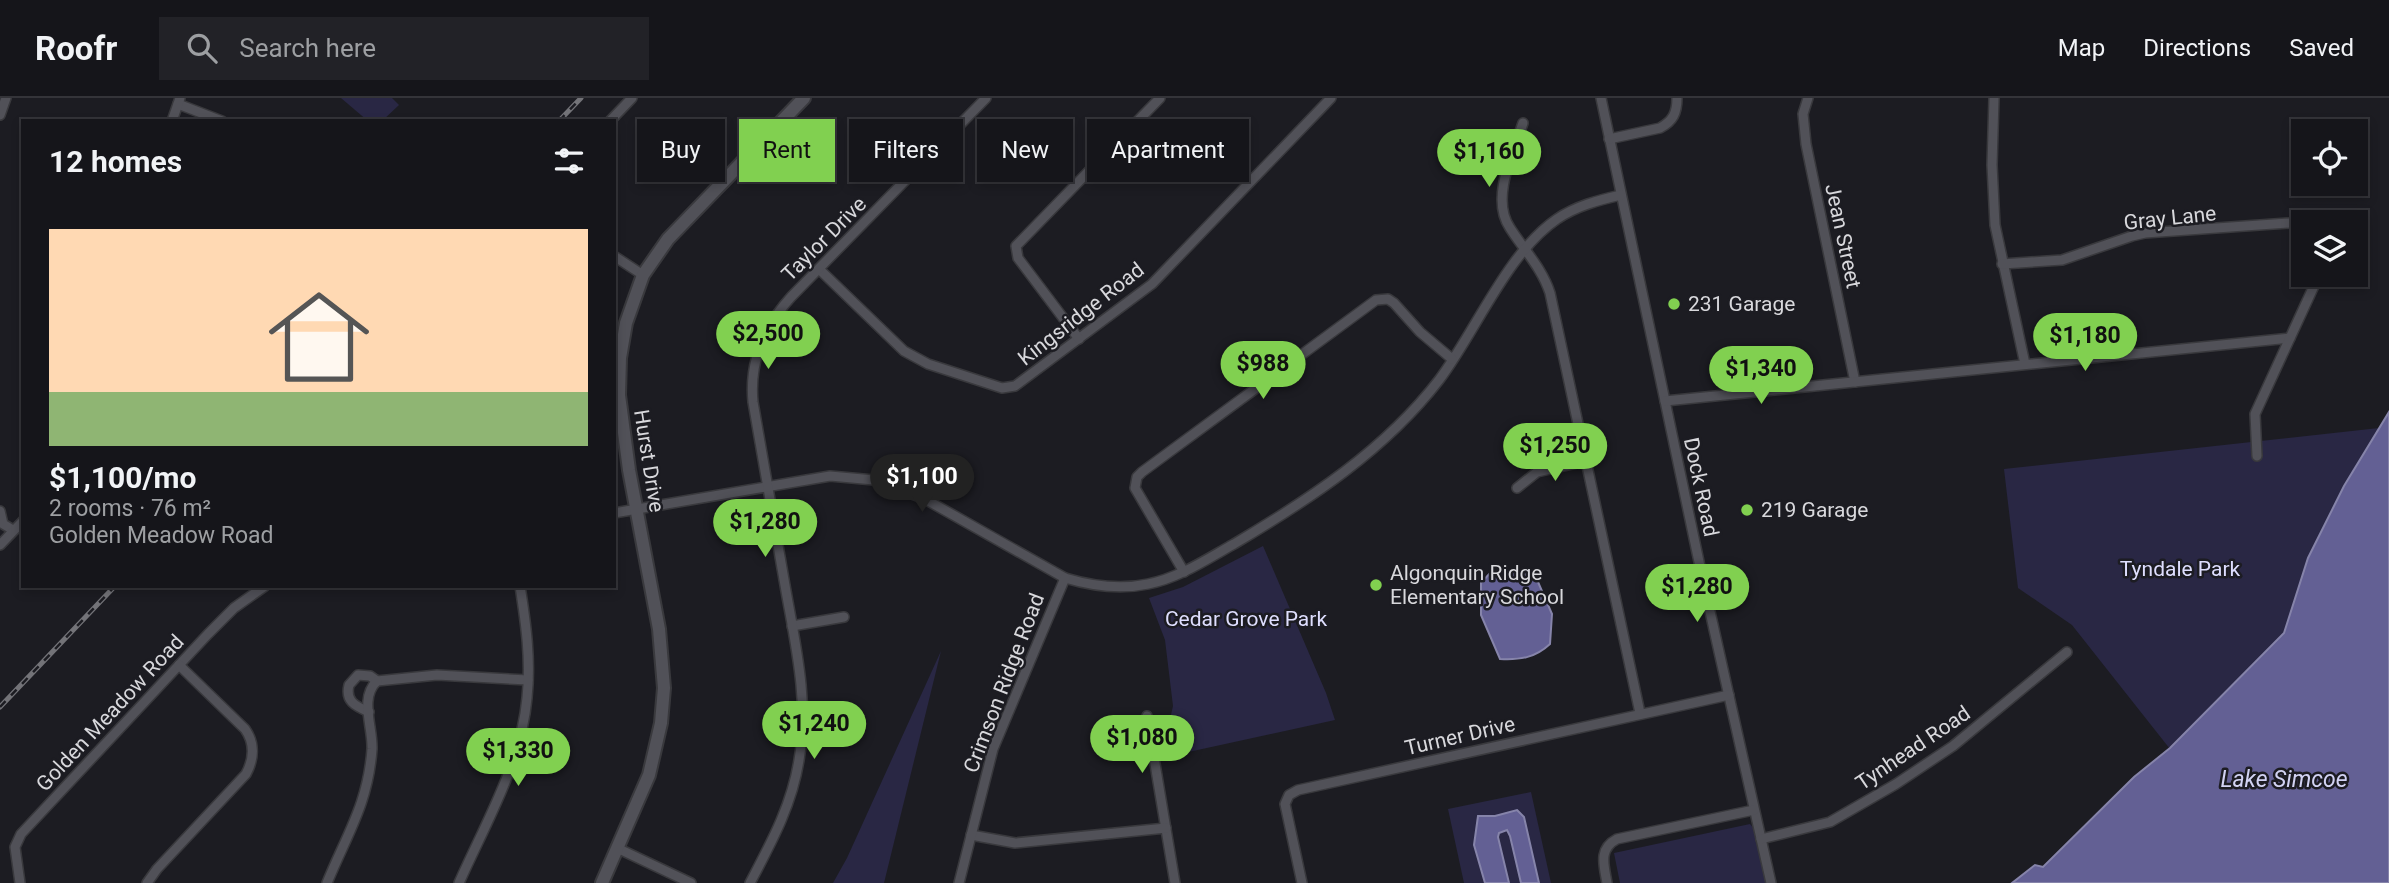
<!DOCTYPE html>
<html lang="en">
<head>
<meta charset="utf-8">
<style>
	body { margin:0; font-family:Roboto,sans-serif; background:#222227; color:#f1f3f6; height:100vh; display:flex; flex-direction:column; font-size:26px; white-space:nowrap }
	* { box-sizing:border-box; margin:0 }
	p { font-size:23px; color:#9d9fa2 }
	.icon { flex:none; width:38px; height:38px; fill:none; stroke:currentColor; stroke-width:2; stroke-linecap:round; stroke-linejoin:round }
	.map { position:relative; flex:1; overflow:hidden }
	.drawer { position:absolute; left:21px; top:21px; width:595px; height:469px; display:flex; flex-direction:column; background:#15151a; border-radius:0px; box-shadow:0 4px 10px #0003,0 0 0 2px #343439 }
	.drawer>* { flex:none }
	.hud { position:absolute; left:637px; top:21px; width:665px; height:63px; display:flex; gap:14px }
	.buttons { position:absolute; left:2291px; top:21px; display:grid; gap:14px }
	.buttons a { display:grid; place-items:center; width:77px; height:77px; border-radius:0px; background:#15151a; box-shadow:0 4px 10px #0003,0 0 0 2px #343439; font-size:35px }
	.price { position:absolute; translate:-50% -60px; padding:0 16px; border-radius:24px; background:#81d050; color:#111; font-size:23px; line-height:46px; filter:drop-shadow(0 2px 4px #0008) }
	.price::after { content:''; position:absolute; left:50%; top:42px; width:21px; height:16px; margin-left:-10px; background:inherit; clip-path:polygon(0 0,100% 0,50% 100%) }
	.price.selected { background:#222; color:#fff }
	ul { padding:0; list-style:none }
	li { display:grid; align-content:center; gap:14px; height:371px; padding:0 28px }
	li+li { border-top:2px solid #343439 }
	li span { display:grid; place-items:center; height:217px; border-radius:0px; color:#555 }
	li>.icon { margin-inline-start:auto }
	span .icon { width:126px; height:126px; fill:#fffc; stroke-width:1 }
	li b { font-size:30px }
	h2 { display:flex; justify-content:space-between; align-items:center; height:84px; padding:0 28px; font-size:30px }
	.chip { padding:0 24px; border-radius:0px; background:#15151a; box-shadow:0 4px 10px #0003,0 0 0 2px #343439; font-size:24px; line-height:63px }
	.chip.selected { background:#81d050; color:#111 }
	header { display:flex; align-items:center; gap:42px; box-sizing:border-box; height:98px; padding:0 35px; background:#15151a; border-bottom:2px solid #343439 }
	header strong { font-size:33px }
	nav { display:flex; gap:38px; margin-inline-start:auto; font-size:24px }
	.search { width:490px; height:63px; background:#222227; display:flex; align-items:center; gap:18px; box-sizing:border-box; padding:0 24px; border-radius:0px; color:#9d9fa2; font-size:26px }
	.map>svg:first-child { display:block }
	.green { fill:#292744 }
	.water { fill:#636094; stroke:#8684aa; stroke-width:2 }
	.lines { fill:none; stroke-linecap:round; stroke-linejoin:round }
	.street-casing { stroke:#39393d; stroke-width:12 }
	.secondary-casing { stroke:#39393d; stroke-width:16 }
	.street { stroke:#515158; stroke-width:9 }
	.secondary { stroke:#515158; stroke-width:12 }
	.rail-casing { stroke:#737378; stroke-width:5 }
	.rail { stroke:#1c1c22; stroke-width:2.5; stroke-dasharray:8; stroke-linecap:butt }
	.poi-dot { fill:#81d050; stroke:#1c1c22; stroke-width:2.5 }
	.labels { text-anchor:middle; dominant-baseline:central; stroke-width:5; stroke-linejoin:round; paint-order:stroke }
	.street-label { font-size:21px; fill:#d8d8dc; stroke:#1c1c22 }
	.poi-label { font-size:21px; fill:#d8d8dc; stroke:#1c1c22; text-anchor:start }
	.park-label { font-size:21px; fill:#dedefe; stroke:#1c1c22 }
	.water-label { font-size:23px; font-style:italic; fill:#d2d3f3; stroke:#1c1c22 }
</style>
</head>
<body>
<header>
<strong>Roofr</strong>
<div class="search"><svg class="icon" aria-label="search" viewBox="0 0 24 24"><circle cx="10" cy="10" r="6"/><path d="M15 15l6 6"/></svg>Search here</div>
<nav><a>Map</a><a>Directions</a><a>Saved</a></nav>
</header>
<div class="map">
<svg width="2389" height="785" viewBox="0 0 2389 785">
	<rect width="100%" height="100%" fill="#1c1c22"/>
	<g class="green">
		<polygon points="341,0 392,0 399,7 382,23 368,23"/>
		<polygon points="2379,330 2344,388 2308,460 2284,535 2170,651 2072,527 2018,490 2004,371"/>
		<polygon points="1263,448 1326,595 1335,622 1161,660 1173,608 1165,542 1149,500 1183,489"/>
		<polygon points="941,553 884,785 833,785 847,760"/>
		<polygon points="1531,694 1551,785 1464,785 1448,711"/>
		<polygon points="1750,726 1754,731 1766,785 1620,785 1614,755"/>
	</g>
	<g class="water">
		<polygon points="2389,314 2389,785 2012,785 2035,767 2043,769 2134,679 2170,650 2284,535 2308,460 2344,388"/>
		<path d="M1491,474H1515L1528,477L1538,484L1552,516L1550,546C1535,560 1520,562 1500,561L1481,517V485Z"/>
		<polygon points="1517,712 1524,719 1539,785 1521,785 1510,738 1507,732 1499,735 1498,739 1509,785 1485,785 1474,747 1478,718 1495,718"/>
	</g>
	<g class="lines">
		<g class="street-casing">
			<g id="street">
				<polyline points="1601,0 1702,478 1771,785"/>
				<polyline points="1808,0 1803,16 1806,46 1855,284"/>
				<polyline points="1994,0 1992,67 1995,127 2025,266"/>
				<polyline points="178,6 222,23"/>
				<polyline points="0,17 6,0"/>
				<polyline points="172,23 180,0"/>
				<polyline points="610,23 632,0"/>
				<path d="M1523,25C1513,55 1490,101 1510,130C1524,152 1542,170 1550,195L1640,615"/>
				<path d="M1609,41L1660,30C1673,23 1677,15 1677,0"/>
				<polyline points="2303,124 2323,124"/>
				<polyline points="614,158 643,177"/>
				<polyline points="2002,166 2062,162 2132,138 2145,135 2303,124"/>
				<polyline points="819,171 904,253 928,266 1002,290 1015,288 1152,186 1331,0"/>
				<polyline points="1079,241 1018,160 1016,148 1160,0"/>
				<polyline points="1665,303 2290,240"/>
				<polyline points="2257,358 2255,316 2319,177"/>
				<polyline points="1517,390 1537,374 1586,363"/>
				<polyline points="0,413 3,426 13,432"/>
				<path d="M614,415L830,378L874,382L923,400L1065,480C1092,488 1120,492 1148,486C1179,480 1207,461 1234,446C1310,401 1385,352 1439,282C1476,233 1507,155 1557,121C1576,108 1599,102 1621,97"/>
				<polyline points="0,447 23,423"/>
				<polyline points="1184,474 1135,390 1137,379 1142,374 1376,202 1388,201 1394,205 1420,234 1452,261"/>
				<polyline points="792,528 844,519"/>
				<path d="M369,614C355,608 345,603 349,587L358,577L370,578L377,583L437,577L528,582"/>
				<polyline points="1147,618 1175,785"/>
				<polyline points="971,737 1015,745 1166,730"/>
				<polyline points="1761,741 1830,724 1896,686 1953,648 2067,554"/>
				<polyline points="617,750 691,785"/>
				<polyline points="20,785 15,749 21,736 208,536 234,510 265,488"/>
				<path d="M147,785L157,771L246,676C254,661 255,645 245,631L179,567"/>
				<path d="M327,785C347,736 368,706 372,651C373,629 359,600 377,583"/>
				<path d="M459,785C485,726 521,666 527,600C531,562 526,526 520,488"/>
				<path d="M750,785C771,745 792,707 799,662C809,605 796,549 786,493C775,430 764,368 753,304C749,263 764,229 791,199L986,0"/>
				<polyline points="959,785 993,651 1065,480"/>
				<polyline points="1302,785 1285,706 1289,697 1298,692 1729,597"/>
				<path d="M1607,785C1604,767 1598,751 1617,741L1754,712"/>
			</g>
		</g>
		<g class="secondary-casing">
			<polyline id="secondary" points="602,785 649,677 661,625 664,590 659,531 629,372 619,297 620,260 626,225 643,177 668,141 804,0"/>
		</g>
		<use href="#street" class="street"/>
		<use href="#secondary" class="secondary"/>
		<g class="rail-casing">
			<g id="rail">
				<polyline points="559,23 581,0"/>
				<polyline points="0,609 115,488"/>
			</g>
		</g>
		<use href="#rail" class="rail"/>
	</g>
	<g class="poi-dot">
		<circle cx="1674" cy="206" r="7"/>
		<circle cx="1747" cy="412" r="7"/>
		<circle cx="1376" cy="487" r="7"/>
	</g>
	<g class="labels">
		<g class="street-label">
			<text transform="translate(2170 120) rotate(-6)">Gray Lane</text>
			<text transform="translate(1843 138) rotate(78)">Jean Street</text>
			<text transform="translate(824 141) rotate(-45)">Taylor Drive</text>
			<text transform="translate(1081 216) rotate(-38)">Kingsridge Road</text>
			<text transform="translate(649 363) rotate(81)">Hurst Drive</text>
			<text transform="translate(1701 389) rotate(78)">Dock Road</text>
			<text transform="translate(1004 585) rotate(-69)">Crimson Ridge Road</text>
			<text transform="translate(110 615) rotate(-47)">Golden Meadow Road</text>
			<text transform="translate(1460 638) rotate(-13)">Turner Drive</text>
			<text transform="translate(1913 650) rotate(-34)">Tynhead Road</text>
		</g>
		<g class="poi-label">
			<text x="1688" y="206">231 Garage</text>
			<text x="1761" y="412">219 Garage</text>
			<text x="1390" y="475">Algonquin Ridge<tspan x="1390" dy="24">Elementary School</tspan></text>
		</g>
		<g class="park-label">
			<text x="2180" y="471">Tyndale Park</text>
			<text x="1246" y="521">Cedar Grove Park</text>
		</g>
		<g class="water-label">
			<text x="2284" y="681">Lake Simcoe</text>
		</g>
	</g>
</svg>
<div class="buttons">
<a><svg class="icon" aria-label="locate" viewBox="0 0 24 24"><circle cx="12" cy="12" r="6"/><path d="M12 2v4M12 18v4M2 12h4M18 12h4"/></svg></a>
<a><svg class="icon" aria-label="layers" viewBox="0 0 24 24"><path d="M12 4l9 5-9 5-9-5zM3 14l9 5 9-5"/></svg></a>
</div>
<b class="price" style="left:1489px;top:91px">$1,160</b>
<b class="price" style="left:768px;top:273px">$2,500</b>
<b class="price" style="left:2085px;top:275px">$1,180</b>
<b class="price" style="left:1263px;top:303px">$988</b>
<b class="price" style="left:1761px;top:308px">$1,340</b>
<b class="price" style="left:1555px;top:385px">$1,250</b>
<b class="price selected" style="left:922px;top:416px">$1,100</b>
<b class="price" style="left:765px;top:461px">$1,280</b>
<b class="price" style="left:1697px;top:526px">$1,280</b>
<b class="price" style="left:814px;top:663px">$1,240</b>
<b class="price" style="left:1142px;top:677px">$1,080</b>
<b class="price" style="left:518px;top:690px">$1,330</b>
<div class="hud">
<a class="chip">Buy</a>
<a class="chip selected">Rent</a>
<a class="chip">Filters</a>
<a class="chip">New</a>
<a class="chip">Apartment</a>
</div>
<section class="drawer">
<h2>12 homes<svg class="icon" aria-label="filters" viewBox="0 0 24 24"><path d="M4 7h16M4 17h16"/><circle cx="9" cy="7" r="2"/><circle cx="15" cy="17" r="2"/></svg></h2>
<ul>
<li><span style="background:linear-gradient(#ffd9b3 75%,#8fb573 0)"><svg class="icon" aria-label="home" viewBox="0 0 24 24"><path d="M3 11l9-7 9 7M6 9v11h12V9"/></svg></span><div><b>$1,100/mo</b><p>2 rooms · 76 m²</p><p>Golden Meadow Road</p></div></li>
</ul>
</section>
</div>
</body>
</html>
